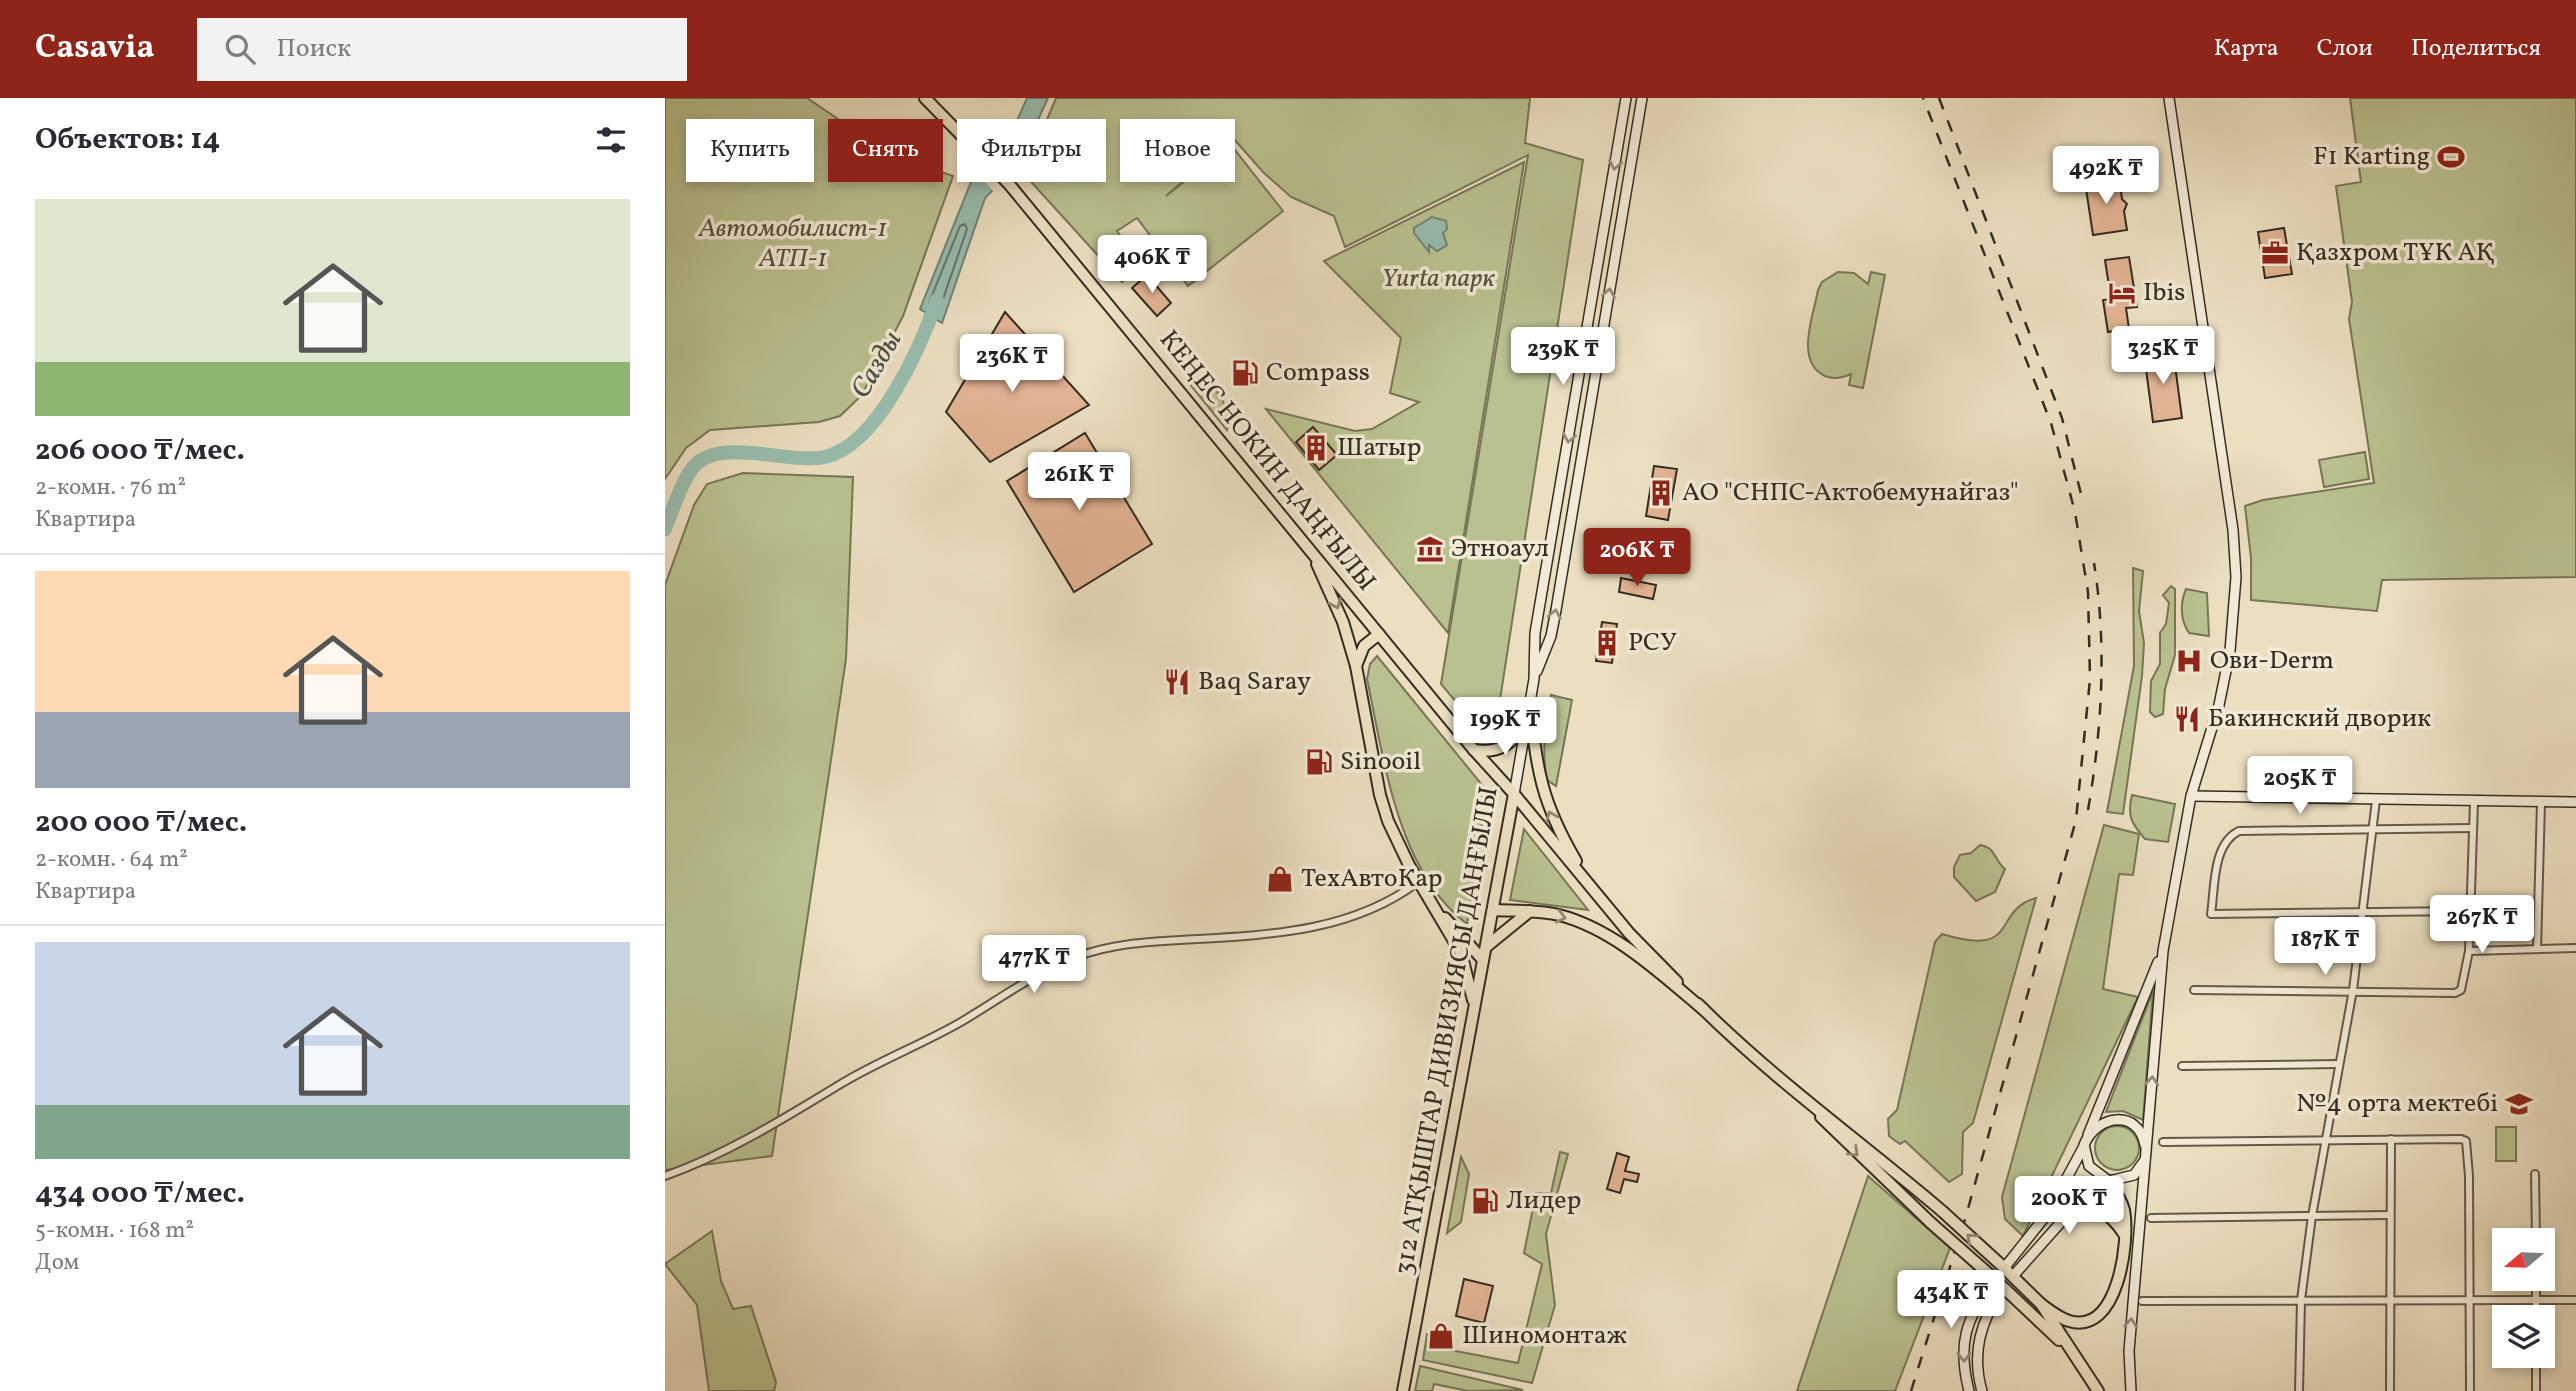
<!DOCTYPE html>
<html lang="ru">
<head>
<meta charset="utf-8">
<style>
	body { margin:0; font-family:Vollkorn,serif; background:#f2f2f3; color:#2b2b33; height:100vh; display:flex; flex-direction:column; font-size:26px; white-space:nowrap }
	* { box-sizing:border-box; margin:0 }
	p { font-size:23px; color:#7c7c81 }
	.icon { flex:none; width:38px; height:38px; fill:none; stroke:currentColor; stroke-width:2; stroke-linecap:round; stroke-linejoin:round }
	.map { position:relative; flex:1; overflow:hidden }
	.side { display:flex; flex-direction:column; background:#fff; width:665px }
	.side>* { flex:none }
	.hud { position:absolute; left:21px; top:21px; width:665px; height:63px; display:flex; gap:14px }
	.needle { width:46px; rotate:251deg }
	.buttons { position:absolute; left:1827px; top:1130px; display:grid; gap:14px }
	.buttons a { display:grid; place-items:center; width:63px; height:63px; border-radius:0px; background:#fff; box-shadow:0 4px 10px #0003; font-size:35px }
	.price { position:absolute; translate:-50% -60px; padding:0 16px; border-radius:7px; background:#fff; color:#222; font-size:23px; line-height:46px; filter:drop-shadow(0 2px 4px #0008) }
	.price::after { content:''; position:absolute; left:50%; top:42px; width:21px; height:16px; margin-left:-10px; background:inherit; clip-path:polygon(0 0,100% 0,50% 100%) }
	.price.active { background:#8f2418; color:#fff }
	ul { padding:0; list-style:none }
	li { display:grid; align-content:center; gap:14px; height:371px; padding:0 35px }
	li+li { border-top:2px solid #e1e1e2 }
	li span { display:grid; place-items:center; height:217px; border-radius:0px; color:#555 }
	li>.icon { margin-inline-start:auto }
	span .icon { width:126px; height:126px; fill:#fffc; stroke-width:1 }
	li b { font-size:30px }
	h2 { display:flex; justify-content:space-between; align-items:center; height:84px; padding:0 35px; font-size:30px }
	.chip { padding:0 24px; border-radius:0px; background:#fff; box-shadow:0 4px 10px #0003; font-size:24px; line-height:63px }
	.chip.active { background:#8f2418; color:#fff }
	header { display:flex; align-items:center; gap:42px; box-sizing:border-box; height:98px; padding:0 35px; background:#8f2418; color:#fff }
	header strong { font-size:33px }
	nav { display:flex; gap:38px; margin-inline-start:auto; font-size:24px }
	.search { width:490px; height:63px; background:#f2f2f3; display:flex; align-items:center; gap:18px; box-sizing:border-box; padding:0 24px; border-radius:0px; color:#7c7c81; font-size:26px }
	main { display:flex; flex:1; min-height:0 }
	.map>svg:first-child { display:block }
	.green { fill:#bac190; stroke:#777658; stroke-width:2 }
	.water { fill:#99bdae; stroke:#718376; stroke-width:2 }
	.pier { fill:#ebdfc0 }
	.lines { fill:none; stroke-linecap:round; stroke-linejoin:round }
	.shore { stroke:#667468; stroke-width:2 }
	.river { stroke:#99bdae; stroke-width:14 }
	.building { fill:#e2b392; stroke:#342c21; stroke-width:2 }
	.minor-casing { stroke:#625949; stroke-width:10 }
	.secondary-casing { stroke:#342c21; stroke-width:12 }
	.primary-casing { stroke:#342c21; stroke-width:14 }
	.trunk-casing { stroke:#342c21; stroke-width:14 }
	.minor { stroke:#f2ead6; stroke-width:6 }
	.secondary { stroke:#f2ead6; stroke-width:9 }
	.primary { stroke:#ebdfc0; stroke-width:10 }
	.trunk { stroke:#ebdfc0; stroke-width:10 }
	.rail { stroke:#342c21; stroke-width:2.5; stroke-dasharray:12 12; stroke-linecap:butt }
	.primary-bridge-casing { stroke:#342c21; stroke-width:14; stroke-linecap:butt }
	.primary-bridge { stroke:#ebdfc0; stroke-width:10 }
	.oneway { stroke:#938b7c }
	.oneway2 { stroke:#908670 }
	.labels { text-anchor:middle; dominant-baseline:central; stroke-width:7; stroke-linejoin:round; paint-order:stroke }
	.poi-label { font-size:26px; fill:#342c21; stroke:#f2ead6; text-anchor:start }
	.park-label { font-size:26px; font-style:italic; fill:#56513d; stroke:#f2ead6 }
	.street-label { font-size:26px; fill:#342c21; stroke:#f2ead6 }
	.water-label { font-size:28px; font-style:italic; fill:#4d5044; stroke:#f2ead6 }
</style>
</head>
<body>
<header>
<strong>Casavia</strong>
<div class="search"><svg class="icon" aria-label="search" viewBox="0 0 24 24"><circle cx="10" cy="10" r="6"/><path d="M15 15l6 6"/></svg>Поиск</div>
<nav><a>Карта</a><a>Слои</a><a>Поделиться</a></nav>
</header>
<main>
<section class="side">
<h2>Объектов: 14<svg class="icon" aria-label="filters" viewBox="0 0 24 24"><path d="M4 7h16M4 17h16"/><circle cx="9" cy="7" r="2"/><circle cx="15" cy="17" r="2"/></svg></h2>
<ul>
<li><span style="background:linear-gradient(#dfe7d0 75%,#8fb573 0)"><svg class="icon" aria-label="home" viewBox="0 0 24 24"><path d="M3 11l9-7 9 7M6 9v11h12V9"/></svg></span><div><b>206 000 ₸/мес.</b><p>2-комн. · 76 m²</p><p>Квартира</p></div></li>
<li><span style="background:linear-gradient(#ffd9b3 65%,#9aa5b1 0)"><svg class="icon" aria-label="home" viewBox="0 0 24 24"><path d="M3 11l9-7 9 7M6 9v11h12V9"/></svg></span><div><b>200 000 ₸/мес.</b><p>2-комн. · 64 m²</p><p>Квартира</p></div></li>
<li><span style="background:linear-gradient(#c9d6e8 75%,#7fa58c 0)"><svg class="icon" aria-label="home" viewBox="0 0 24 24"><path d="M3 11l9-7 9 7M6 9v11h12V9"/></svg></span><div><b>434 000 ₸/мес.</b><p>5-комн. · 168 m²</p><p>Дом</p></div></li>
</ul>
</section>
<div class="map">
<svg width="1911" height="1293" viewBox="0 0 1911 1293">
	<rect width="100%" height="100%" fill="#ebdfc0"/>
	<filter id="stains"><feTurbulence type="fractalNoise" baseFrequency=".00286" numOctaves="4"/><feColorMatrix values="0 0 0 0 .2 0 0 0 0 .09 0 0 0 0 .02 0 0 0 .5 -.17"/></filter>
	<radialGradient id="worn" r=".72"><stop offset=".6" stop-color="#630" stop-opacity="0"/><stop offset="1" stop-color="#630" stop-opacity=".3"/></radialGradient>
	<g class="green">
		<polygon points="0,0 142,0 225,56 288,78 238,218 197,297 175,318 154,324 45,332 21,350 0,381"/>
		<polygon points="391,0 865,0 860,45 918,62 833,615 812,629 776,586 863,57 680,149 669,118 626,99 598,74 568,40 501,98 566,47 618,113 523,188 472,120 452,133 478,170 457,184 359,76"/>
		<polygon points="1685,0 1911,0 1911,479 1717,482 1712,513 1586,502 1586,460 1580,408 1598,402 1709,385 1684,221 1687,204 1671,88 1696,84"/>
		<polygon points="859,64 783,535 601,311 690,333 707,331 754,304 725,295 736,240 659,163"/>
		<path d="M1173,174L1189,175L1203,186L1206,174L1220,177L1198,290L1184,287L1186,276C1177,280 1169,282 1160,278C1129,263 1149,217 1153,192L1157,184Z"/>
		<path d="M534,282C554,287 567,314 562,332L524,285Z"/>
		<polygon points="1700,354 1704,381 1659,389 1654,362"/>
		<polygon points="78,375 188,379 181,561 107,1058 0,1072 0,487 29,407 42,386"/>
		<polygon points="1468,470 1478,473 1474,513 1479,545 1477,578 1458,716 1442,714 1469,568"/>
		<polygon points="1506,488 1510,491 1510,557 1500,591 1498,616 1490,619 1485,614 1486,583 1495,566 1495,535 1501,526 1504,505 1498,497"/>
		<path d="M1521,491L1542,495L1544,538L1524,535C1515,522 1515,505 1521,491Z"/>
		<path d="M712,558L822,693L802,826C732,773 719,661 702,581L705,566Z"/>
		<path d="M886,597L907,602L891,688L882,682C876,652 881,626 886,597Z"/>
		<path d="M1467,697L1510,706L1503,744L1480,741C1466,725 1462,718 1467,697Z"/>
		<polygon points="1439,727 1474,736 1468,777 1454,776 1438,891 1473,899 1358,1138 1340,1121 1337,1099"/>
		<polygon points="859,731 923,812 845,802"/>
		<path d="M1315,747C1332,750 1328,761 1340,771L1330,794L1311,803L1289,779V769L1295,757L1306,755Z"/>
		<path d="M1371,800L1308,1025L1298,1034L1297,1076L1284,1084L1240,1043L1235,1046L1224,1038L1223,1021L1232,1012L1270,844L1277,836C1357,860 1325,813 1371,800Z"/>
		<polygon points="1488,893 1478,1022 1458,1013 1441,1014"/>
		<circle cx="1452" cy="1050" r="22"/>
		<rect x="1831" y="1029" width="20" height="34"/>
		<polygon points="895,1054 903,1056 881,1136 890,1207 867,1285 758,1262 762,1236 777,1240 775,1250 853,1265 877,1166 859,1155 871,1095 886,1095"/>
		<polygon points="796,1059 804,1076 796,1124 782,1135"/>
		<polygon points="1203,1078 1285,1150 1230,1293 1132,1293"/>
		<polygon points="47,1133 56,1183 68,1211 86,1208 111,1284 109,1293 44,1293 32,1207 0,1166"/>
		<polygon points="755,1268 858,1292 803,1293 769,1286 767,1293 750,1293"/>
	</g>
	<g class="water">
		<polygon points="362,0 383,0 353,66 320,100 277,225 255,211 306,84 340,50"/>
		<polygon points="767,119 781,123 782,131 778,135 782,147 772,153 764,147 764,154 749,135 749,130"/>
	</g>
	<polygon class="pier" points="334,51 352,73 330,95 311,74"/>
	<g class="lines">
		<polygon class="shore" points="300,126 302,131 275,210 271,212 264,205 295,128"/>
		<path class="river" d="M0,431C7,413 15,388 26,372C52,336 121,367 160,359C213,347 256,248 272,202"/>
	</g>
	<g class="building">
		<polygon points="245,33 265,37 264,43 272,45 269,62 239,58"/>
		<polygon points="1454,78 1457,101 1462,106 1459,113 1462,132 1428,137 1420,84"/>
		<polygon points="1619,130 1627,176 1600,180 1593,134"/>
		<polygon points="1464,159 1472,209 1461,210 1464,231 1443,234 1438,202 1446,201 1440,162"/>
		<polygon points="482,177 506,205 492,218 467,190"/>
		<polygon points="340,214 424,307 325,364 281,314"/>
		<polygon points="1508,252 1517,320 1488,324 1479,256"/>
		<polygon points="648,329 672,357 654,372 631,344"/>
		<polygon points="420,335 487,446 409,494 342,383"/>
		<polygon points="989,368 1012,371 1003,422 981,418"/>
		<polygon points="956,480 991,487 988,501 954,494"/>
		<polygon points="937,524 952,526 947,565 931,563"/>
		<polygon points="952,1055 964,1059 960,1073 974,1076 972,1084 959,1081 955,1095 942,1091"/>
		<polygon points="799,1181 828,1188 819,1225 791,1218"/>
	</g>
	<g class="lines">
		<g class="minor-casing">
			<g id="minor">
				<path d="M1803,813L1546,816C1550,790 1547,746 1574,733L1808,730"/>
				<polyline points="1872,851 1876,704"/>
				<polyline points="1804,853 1911,850"/>
				<polyline points="1529,892 1790,895 1796,892 1804,853 1809,704"/>
				<polyline points="1517,968 1674,966"/>
				<polyline points="1498,1044 1796,1041 1801,1043 1804,1078 1805,1293"/>
				<polyline points="1870,1076 1871,1143"/>
				<path d="M0,1078C62,1056 118,1021 174,987C213,963 256,947 296,924C333,902 371,874 411,859C446,846 479,844 515,842C598,837 684,836 753,784"/>
				<polyline points="1486,1120 1725,1117"/>
				<polyline points="1871,1181 1871,1220"/>
				<polyline points="1477,1203 1911,1202"/>
				<polyline points="1634,1293 1636,1202 1647,1118 1688,892 1711,702"/>
				<polyline points="1725,1293 1726,1041"/>
				<polyline points="1871,1293 1871,1258"/>
			</g>
		</g>
		<g class="secondary-casing">
			<g id="secondary">
				<polyline points="872,573 886,538 891,512 977,0"/>
				<polyline points="864,610 869,581 870,535 961,0"/>
				<polyline points="849,696 861,627"/>
				<polyline points="1526,698 1911,704"/>
				<polyline points="1423,1037 1493,864"/>
				<path d="M1480,1062L1469,1077L1444,1083L1424,1068L1419,1047C1431,1017 1473,1010 1480,1047"/>
				<polyline points="1340,1169 1383,1115 1419,1048"/>
				<polyline points="1349,1177 1405,1114 1444,1083"/>
				<path d="M1304,1293C1292,1246 1301,1222 1327,1183"/>
				<path d="M1317,1293C1306,1254 1316,1224 1337,1190"/>
				<polyline points="1466,1293 1464,1253 1498,853 1526,698 1554,607 1565,553 1571,479 1568,432 1504,0"/>
			</g>
		</g>
		<g class="primary-casing">
			<g id="primary">
				<path d="M865,605C872,673 876,703 911,763"/>
				<polyline points="849,696 964,835 1012,884"/>
				<path d="M1033,906C1108,981 1196,1044 1277,1113"/>
				<polyline points="1156,1019 1266,1125"/>
				<path d="M1405,1114C1431,1107 1444,1113 1459,1136"/>
				<polyline points="1335,1166 1376,1206 1433,1293"/>
				<polyline points="1325,1177 1394,1242"/>
				<path d="M1376,1206C1384,1212 1394,1220 1404,1223C1453,1238 1465,1143 1459,1112C1456,1101 1450,1092 1444,1083"/>
			</g>
		</g>
		<g class="trunk-casing">
			<g id="trunk">
				<polyline points="260,0 344,86 809,652 849,696 738,1293"/>
				<polyline points="652,466 678,524 691,568 715,697 723,723 744,767 796,855 808,902"/>
				<polyline points="691,568 699,548 714,536"/>
				<path d="M809,652C835,656 845,646 861,627"/>
				<path d="M828,812C850,813 873,812 894,817C949,831 996,876 1039,912"/>
				<polyline points="780,820 818,862"/>
				<polyline points="822,848 865,813"/>
			</g>
		</g>
		<use href="#minor" class="minor"/>
		<use href="#secondary" class="secondary"/>
		<use href="#primary" class="primary"/>
		<use href="#trunk" class="trunk"/>
		<g class="rail">
			<polyline points="1274,0 1397,320 1417,400"/>
			<path d="M1423,712C1437,632 1442,546 1429,465"/>
			<polyline points="1246,1293 1301,1118 1411,722 1425,581 1423,494 1410,414 1386,325 1258,0"/>
		</g>
		<g class="primary-bridge-casing">
			<g id="primary-bridge">
				<polyline points="1277,1113 1335,1166"/>
				<polyline points="1266,1125 1325,1177"/>
			</g>
		</g>
		<use href="#primary-bridge" class="primary-bridge"/>
	</g>
	<defs><path id="oneway-chevron" d="M-2-3.5L2.5 0L-2 3.5" fill="none" stroke-width="1.6" stroke-linecap="round" stroke-linejoin="round" transform="scale(1.75)"/></defs>
	<g class="oneway">
		<use href="#oneway-chevron" transform="translate(950 67) rotate(100)"/>
		<use href="#oneway-chevron" transform="translate(944 195) rotate(-80)"/>
		<use href="#oneway-chevron" transform="translate(904 340) rotate(100)"/>
		<use href="#oneway-chevron" transform="translate(890 516) rotate(-79)"/>
		<use href="#oneway-chevron" transform="translate(1487 983) rotate(-85)"/>
		<use href="#oneway-chevron" transform="translate(1466 1225) rotate(-85)"/>
		<use href="#oneway-chevron" transform="translate(1299 1259) rotate(89)"/>
	</g>
	<g class="oneway2">
		<use href="#oneway-chevron" transform="translate(671 506) rotate(66)"/>
		<use href="#oneway-chevron" transform="translate(886 718) rotate(-112)"/>
		<use href="#oneway-chevron" transform="translate(896 819) rotate(14)"/>
		<use href="#oneway-chevron" transform="translate(1189 1054) rotate(44)"/>
		<use href="#oneway-chevron" transform="translate(1306 1140) rotate(-138)"/>
	</g>
	<defs>
		<g id="stadium-bare" transform="scale(2.1)"><path d="M0-5a6.5 5 0 1 0 0 10a6.5 5 0 1 0 0-10ZM-3.5-1.8h7v3.6h-7Z" fill="#8f2418" stroke="#f2ead6" stroke-width="2.5" paint-order="stroke"/></g>
		<g id="office-bare" transform="scale(2.1)"><path d="M-6-3h4V-5.5h4V-3h4V5H-6ZM-1-4.5V-3h2v-1.5ZM-6 0V1H6V0Z" fill="#8f2418" stroke="#f2ead6" stroke-width="2.5" paint-order="stroke"/></g>
		<g id="hotel-bare" transform="scale(2.1)"><path d="M-6-4.5h1.5V1H6V5H4.5V3h-9V5H-6ZM-4 0a1.8 1.8 0 1 1 3.6 0ZM.5 0V-2.5h3Q6-2.5 6 0Z" fill="#8f2418" stroke="#f2ead6" stroke-width="2.5" paint-order="stroke"/></g>
		<g id="fuel-bare" transform="scale(2.1)"><path d="M-5.5-6h7V0h2V4h1.3V-2.5L3-4.5l.8-.8L6-3V5H2.5V1h-1V6h-7ZM-4.2-4.7v3.2H.2V-4.7Z" fill="#8f2418" stroke="#f2ead6" stroke-width="2.5" paint-order="stroke"/></g>
		<g id="building-bare" transform="scale(2.1)"><path d="M-4-6H4V6H1V3H-1V6H-4ZM-2.5-4.3h1.7v1.8h-1.7ZM.8-4.3h1.7v1.8H.8ZM-2.5-1h1.7V.8h-1.7ZM.8-1h1.7V.8H.8Z" fill="#8f2418" stroke="#f2ead6" stroke-width="2.5" paint-order="stroke"/></g>
		<g id="museum-bare" transform="scale(2.1)"><path d="M0-6L6-3V-2H-6V-3ZM-5-1h2V3h-2ZM-1-1h2V3h-2ZM3-1h2V3H3ZM-6 4H6V6H-6Z" fill="#8f2418" stroke="#f2ead6" stroke-width="2.5" paint-order="stroke"/></g>
		<g id="hospital-bare" transform="scale(2.1)"><path d="M-5-5h3v3.5h4V-5h3V5h-3V1.5h-4V5h-3Z" fill="#8f2418" stroke="#f2ead6" stroke-width="2.5" paint-order="stroke"/></g>
		<g id="restaurant-bare" transform="scale(2.1)"><path d="M-5-6h1v4h1v-4h1v4h1v-4h1v5L-1.5 .5V6h-2V.5L-5-1ZM5-6V6H3V1.5H1.5Q1.5-4 5-6Z" fill="#8f2418" stroke="#f2ead6" stroke-width="2.5" paint-order="stroke"/></g>
		<g id="shop-bare" transform="scale(2.1)"><path d="M-5-2.5h2.3a2.7 3.5 0 0 1 5.4 0H5L5.5 6h-11ZM-1.5-2.5h3a1.5 2.3 0 0 0-3 0Z" fill="#8f2418" stroke="#f2ead6" stroke-width="2.5" paint-order="stroke"/></g>
		<g id="school-bare" transform="scale(2.1)"><path d="M0-5L7-2L0 1L-7-2ZM-4 1L0 2.5L4 1V4Q0 6-4 4Z" fill="#8f2418" stroke="#f2ead6" stroke-width="2.5" paint-order="stroke"/></g>
	</defs>
	<g fill-rule="evenodd">
		<use href="#stadium-bare" x="1786" y="59"/>
		<use href="#office-bare" x="1610" y="155"/>
		<use href="#hotel-bare" x="1457" y="195"/>
		<use href="#fuel-bare" x="580" y="275"/>
		<use href="#building-bare" x="651" y="350"/>
		<use href="#building-bare" x="996" y="395"/>
		<use href="#museum-bare" x="765" y="451"/>
		<use href="#building-bare" x="942" y="545"/>
		<use href="#hospital-bare" x="1524" y="563"/>
		<use href="#restaurant-bare" x="512" y="584"/>
		<use href="#restaurant-bare" x="1522" y="621"/>
		<use href="#fuel-bare" x="654" y="664"/>
		<use href="#shop-bare" x="615" y="781"/>
		<use href="#school-bare" x="1854" y="1006"/>
		<use href="#fuel-bare" x="820" y="1103"/>
		<use href="#shop-bare" x="776" y="1238"/>
	</g>
	<g class="labels">
		<g class="poi-label">
			<text x="1765" y="59" text-anchor="end">F1 Karting</text>
			<text x="1631" y="155">Қазхром ТҰК АҚ</text>
			<text x="1478" y="195">Ibis</text>
			<text x="601" y="275">Compass</text>
			<text x="672" y="350">Шатыр</text>
			<text x="1017" y="395">АО "СНПС-Актобемунайгаз"</text>
			<text x="786" y="451">Этноаул</text>
			<text x="963" y="545">РСУ</text>
			<text x="1545" y="563">Ови-Derm</text>
			<text x="533" y="584">Baq Saray</text>
			<text x="1543" y="621">Бакинский дворик</text>
			<text x="675" y="664">Sinooil</text>
			<text x="636" y="781">ТехАвтоКар</text>
			<text x="1833" y="1006" text-anchor="end">№4 орта мектебі</text>
			<text x="841" y="1103">Лидер</text>
			<text x="797" y="1238">Шиномонтаж</text>
		</g>
		<g class="park-label">
			<text x="128" y="131">Автомобилист-1<tspan x="128" dy="30">АТП-1</tspan></text>
			<text x="773" y="181">Yurta парк</text>
		</g>
		<g class="street-label">
			<text transform="translate(602 363) rotate(51)">КЕҢЕС НОКИН ДАҢҒЫЛЫ</text>
			<text transform="translate(782 933) rotate(-80)">312 АТҚЫШТАР ДИВИЗИЯСЫ ДАҢҒЫЛЫ</text>
		</g>
		<g class="water-label">
			<text transform="translate(212 267) rotate(-60)">Сазды</text>
		</g>
	</g>
	<rect width="100%" height="100%" filter="url(#stains)"/>
	<rect width="100%" height="100%" fill="url(#worn)"/>
</svg>
<div class="buttons">
<a><svg class="needle" viewBox="-14 -14 28 28"><path d="M0-13l5 13h-10z" fill="#e53935"/><path d="M0 13l5-13h-10z" fill="#7c7c81"/></svg></a>
<a><svg class="icon" aria-label="layers" viewBox="0 0 24 24"><path d="M12 4l9 5-9 5-9-5zM3 14l9 5 9-5"/></svg></a>
</div>
<b class="price" style="left:1441px;top:108px">492K ₸</b>
<b class="price" style="left:487px;top:197px">406K ₸</b>
<b class="price" style="left:1498px;top:288px">325K ₸</b>
<b class="price" style="left:898px;top:289px">239K ₸</b>
<b class="price" style="left:347px;top:296px">236K ₸</b>
<b class="price" style="left:414px;top:414px">261K ₸</b>
<b class="price active" style="left:972px;top:490px">206K ₸</b>
<b class="price" style="left:840px;top:659px">199K ₸</b>
<b class="price" style="left:1635px;top:718px">205K ₸</b>
<b class="price" style="left:1817px;top:857px">267K ₸</b>
<b class="price" style="left:1660px;top:879px">187K ₸</b>
<b class="price" style="left:369px;top:897px">477K ₸</b>
<b class="price" style="left:1404px;top:1138px">200K ₸</b>
<b class="price" style="left:1286px;top:1232px">434K ₸</b>
<div class="hud">
<a class="chip">Купить</a>
<a class="chip active">Снять</a>
<a class="chip">Фильтры</a>
<a class="chip">Новое</a>
</div>
</div>
</main>
</body>
</html>
